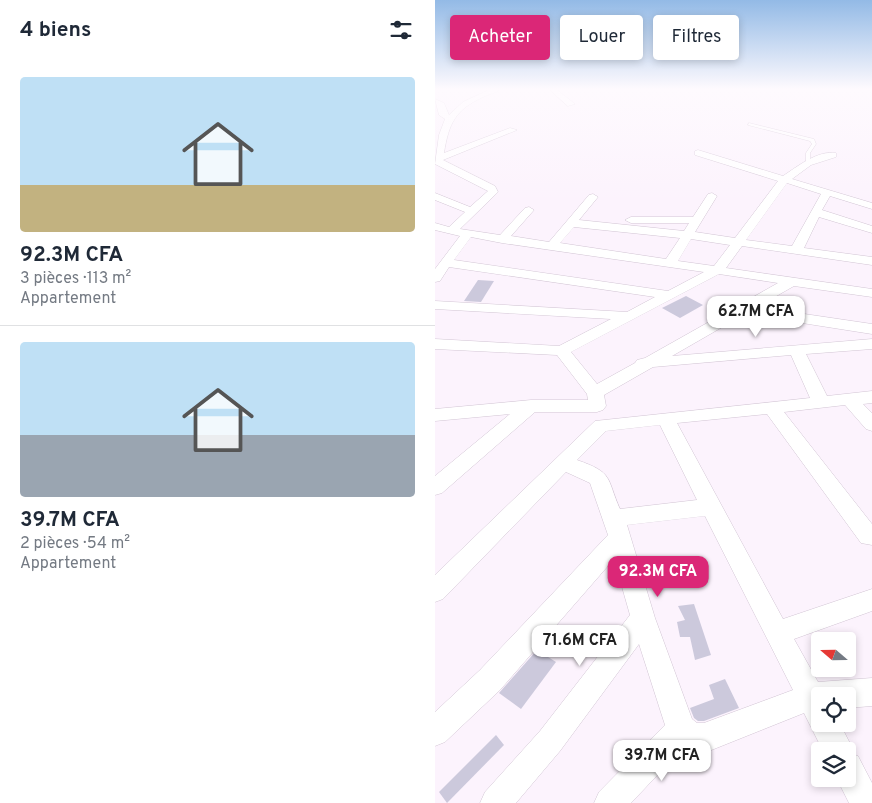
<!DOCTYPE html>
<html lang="fr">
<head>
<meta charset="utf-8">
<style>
	body { margin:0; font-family:Overpass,sans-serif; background:#f2f2f3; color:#1f2937; height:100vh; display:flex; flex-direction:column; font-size:19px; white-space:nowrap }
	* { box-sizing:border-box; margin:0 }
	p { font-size:16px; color:#747a83 }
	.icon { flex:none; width:28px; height:28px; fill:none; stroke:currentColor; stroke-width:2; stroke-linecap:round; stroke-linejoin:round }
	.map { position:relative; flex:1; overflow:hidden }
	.panel { display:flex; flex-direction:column; background:#fff; width:435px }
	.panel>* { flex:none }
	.banner { position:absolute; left:15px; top:15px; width:346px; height:45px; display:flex; gap:10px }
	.needle { width:32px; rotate:290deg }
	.buttons { position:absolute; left:376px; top:632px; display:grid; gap:10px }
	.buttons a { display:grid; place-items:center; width:45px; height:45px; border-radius:5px; background:#fff; box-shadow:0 2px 8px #0003; font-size:25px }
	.price { position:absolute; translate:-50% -42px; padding:0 11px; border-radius:10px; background:#fff; color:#222; font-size:16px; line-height:32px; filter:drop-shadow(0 1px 2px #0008) }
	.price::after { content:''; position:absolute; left:50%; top:30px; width:15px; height:11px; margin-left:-8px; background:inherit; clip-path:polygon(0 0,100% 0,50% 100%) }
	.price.on { background:#db2777; color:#fff }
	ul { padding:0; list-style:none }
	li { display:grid; align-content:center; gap:10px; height:265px; padding:0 20px }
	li+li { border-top:1px solid #e0e1e3 }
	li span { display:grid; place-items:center; height:155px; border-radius:5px; color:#555 }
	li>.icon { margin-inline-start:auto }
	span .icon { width:90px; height:90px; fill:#fffc; stroke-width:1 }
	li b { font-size:21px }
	h2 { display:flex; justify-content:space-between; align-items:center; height:60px; padding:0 20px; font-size:21px }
	.chip { padding:0 18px; border-radius:5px; background:#fff; box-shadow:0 2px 8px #0003; font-size:18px; line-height:45px }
	.chip.on { background:#db2777; color:#fff }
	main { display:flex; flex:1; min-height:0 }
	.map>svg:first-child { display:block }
	.building { fill:#ccc9dc }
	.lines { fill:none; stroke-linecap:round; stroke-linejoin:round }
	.service-casing { stroke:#d2c5d4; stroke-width:1 }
	.minor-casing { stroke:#d2c5d4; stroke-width:1 }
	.service { fill:#fff; fill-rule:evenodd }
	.minor { fill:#fff; fill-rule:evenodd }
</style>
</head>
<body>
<main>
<section class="panel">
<h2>4 biens<svg class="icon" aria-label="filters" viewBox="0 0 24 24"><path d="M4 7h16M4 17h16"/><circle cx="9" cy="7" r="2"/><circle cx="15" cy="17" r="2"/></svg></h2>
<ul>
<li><span style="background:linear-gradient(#bfe0f5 70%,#c2b280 0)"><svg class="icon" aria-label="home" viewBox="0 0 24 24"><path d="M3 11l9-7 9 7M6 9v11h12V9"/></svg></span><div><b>92.3M CFA</b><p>3 pièces · 113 m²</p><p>Appartement</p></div></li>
<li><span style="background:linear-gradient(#bfe0f5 60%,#9aa5b1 0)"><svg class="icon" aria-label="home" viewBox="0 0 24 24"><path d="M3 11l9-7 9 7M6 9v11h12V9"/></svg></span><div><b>39.7M CFA</b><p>2 pièces · 54 m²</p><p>Appartement</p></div></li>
</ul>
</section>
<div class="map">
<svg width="437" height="803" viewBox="0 0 437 803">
	<rect width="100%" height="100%" fill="#fcf3fd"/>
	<g class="building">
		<polygon points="43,280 59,281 46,302 29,301"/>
		<polygon points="251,296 268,305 245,318 227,308"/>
		<polygon points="259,604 276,655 260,660 255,637 245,637 242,622 250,620 243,606"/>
		<polygon points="102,650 121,662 86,709 64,693"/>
		<polygon points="290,679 304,708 269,721 263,721 259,718 255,708 279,699 274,685"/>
		<polygon points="61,735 69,745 12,803 4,792"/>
	</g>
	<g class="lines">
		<g class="service-casing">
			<polygon id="service" points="314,123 379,139 381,144 375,153 375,163 373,164 371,163 371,153 377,144 375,141 313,125"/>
		</g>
		<g class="minor-casing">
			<g id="minor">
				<path d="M56,89H66C61,93 54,94 48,97C20,110 14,123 9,153L75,128L82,130L8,160L60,186L63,192L25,229L65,235L90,208L94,207L99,210L76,236L114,242L154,195L158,194L163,197L144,220L249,231L254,223H196L190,220L196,217H258L273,194L277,193L282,196L260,232L300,238L343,181L260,155V151L263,150L348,176C363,166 383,150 401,153V157L376,165L357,179L437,203V209L395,196L387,210L437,226V233L384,217L369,248L437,257V265L307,246L291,268L437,289V297L359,286L322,307L437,324V334L310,314L237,356L437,339V349L371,354L392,396L437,391V403L428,404L437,413V431L431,429L410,405L349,412L437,524V545L426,543L332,414L242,423L348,619L437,589V611L359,639L383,682L437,678V706L412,708V696H385V724H405L419,751L417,754L423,756L437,783V803H414L402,779H412V751H388L369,713L269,753H257L247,749L196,803H159L164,792L230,725L204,644L125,751L81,803H45L50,792L105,731L195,615L179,559L65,690L10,742L0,746V712L45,670L173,535L155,483L131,472L8,599L0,602V575L160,421L375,398L356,355L218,367L169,395L171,406L168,410L162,412H100L7,493L0,495V476L75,414L0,421V409L96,400H153L152,394L122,355L0,349V339L124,346L176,319L0,309V301L192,312L220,297L14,267L5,281L0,282V269L25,236L0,230V223L14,227L30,212L0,200V193L35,207L53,191L0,164L4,135L10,119L4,115L0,99L9,103L14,115L28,102ZM352,183L386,194L357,246L311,240ZM139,227L245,238L231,259L125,243ZM36,237L67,243L269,272L233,291L19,260ZM256,239L295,245L279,266L243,261ZM284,274L343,283L210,358L202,360L200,363L162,384L136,352ZM225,425L262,500L185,509C171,477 179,473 142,460L171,431ZM270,516L358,690L269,723H262L257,719L220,618L192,525Z"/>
				<polygon points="114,89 121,89 140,104 133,106"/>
			</g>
		</g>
		<use href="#service" class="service"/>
		<use href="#minor" class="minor"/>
	</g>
	<linearGradient id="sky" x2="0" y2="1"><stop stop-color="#93bae6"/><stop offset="0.44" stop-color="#fefafe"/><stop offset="1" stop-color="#fefafe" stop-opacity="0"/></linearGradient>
	<rect width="437" height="202" fill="url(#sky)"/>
</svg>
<div class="buttons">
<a><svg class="needle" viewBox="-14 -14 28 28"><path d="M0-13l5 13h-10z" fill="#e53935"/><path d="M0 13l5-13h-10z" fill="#747a83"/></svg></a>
<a><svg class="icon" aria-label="locate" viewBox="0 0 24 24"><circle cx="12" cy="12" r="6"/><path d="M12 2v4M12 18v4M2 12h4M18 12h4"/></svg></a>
<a><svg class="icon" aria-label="layers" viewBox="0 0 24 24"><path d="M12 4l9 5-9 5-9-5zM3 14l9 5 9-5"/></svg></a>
</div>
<b class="price" style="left:321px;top:338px">62.7M CFA</b>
<b class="price on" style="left:223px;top:598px">92.3M CFA</b>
<b class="price" style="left:145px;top:667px">71.6M CFA</b>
<b class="price" style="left:227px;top:782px">39.7M CFA</b>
<div class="banner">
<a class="chip on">Acheter</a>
<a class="chip">Louer</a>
<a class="chip">Filtres</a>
</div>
</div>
</main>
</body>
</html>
